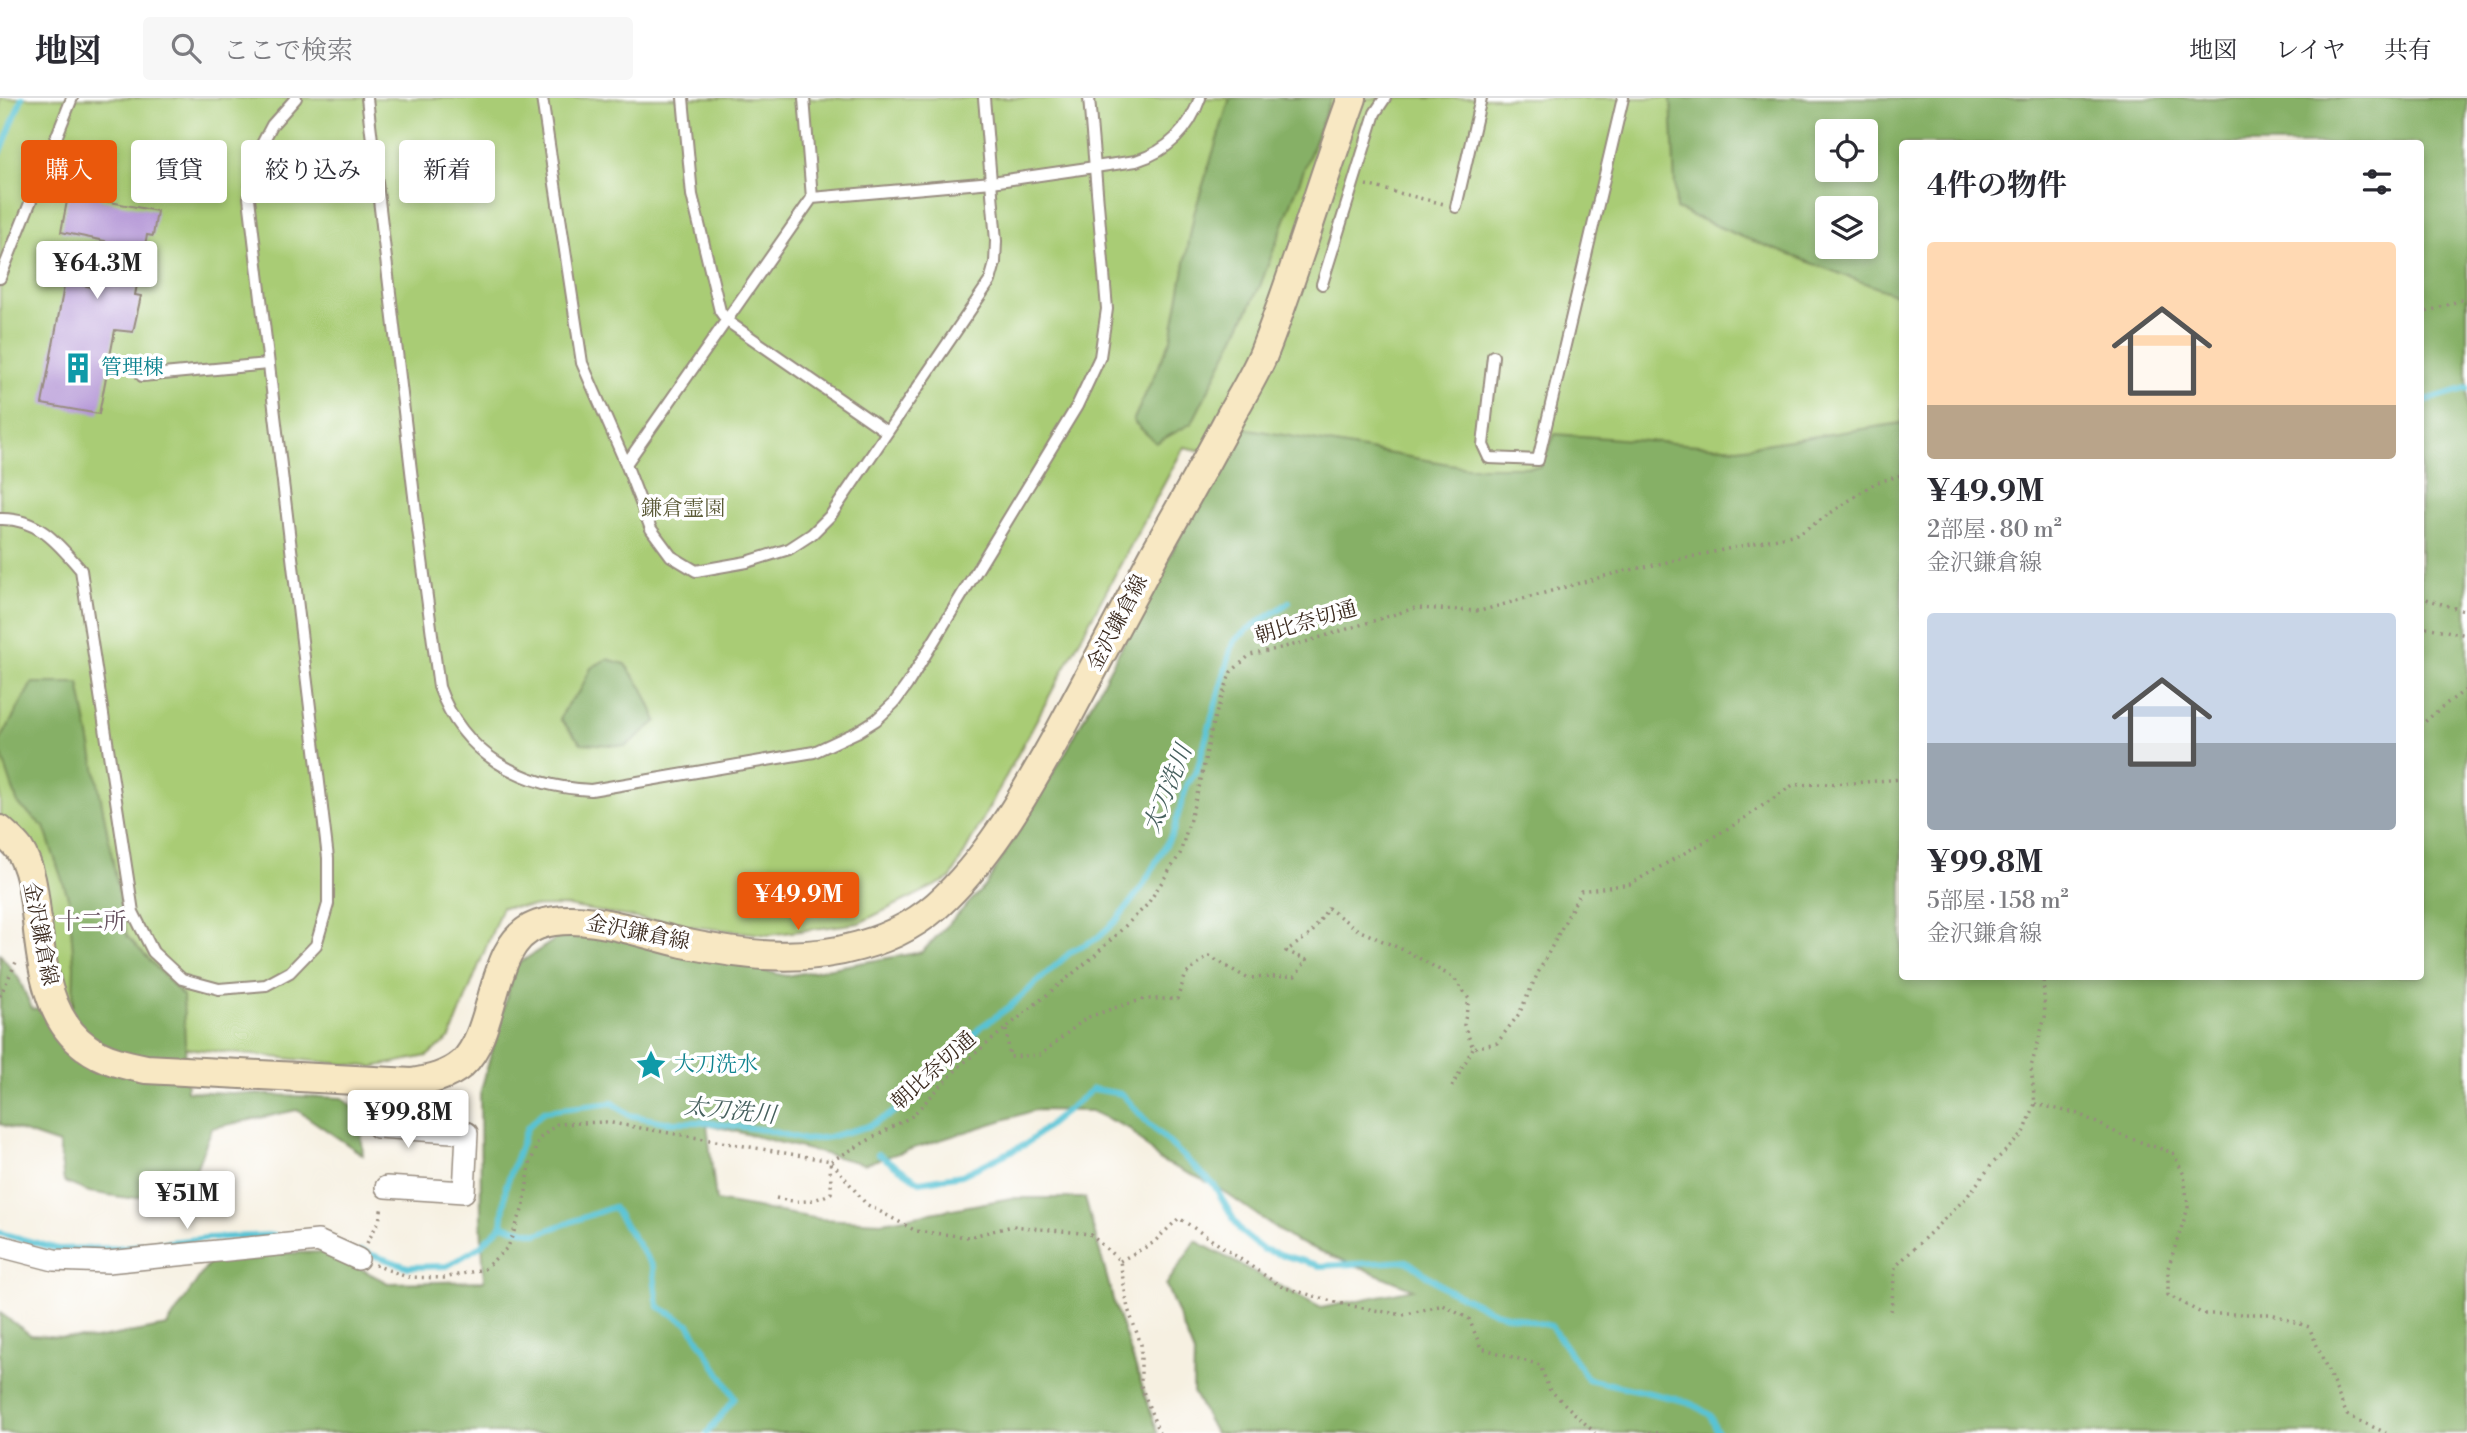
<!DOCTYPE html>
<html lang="ja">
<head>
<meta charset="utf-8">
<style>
	body { margin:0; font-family:"Libre Bodoni","Noto Serif JP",serif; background:#f7f7f7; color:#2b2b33; height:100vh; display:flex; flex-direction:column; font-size:26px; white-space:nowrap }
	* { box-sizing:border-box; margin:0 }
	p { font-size:23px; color:#7c7c81 }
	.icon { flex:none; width:38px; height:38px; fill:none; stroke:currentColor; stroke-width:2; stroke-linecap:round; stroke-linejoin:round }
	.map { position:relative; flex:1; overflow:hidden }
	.drawer { position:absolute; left:1899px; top:42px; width:525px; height:840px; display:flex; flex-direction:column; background:#fff; border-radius:7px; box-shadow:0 4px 10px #0003 }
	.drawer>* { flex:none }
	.hud { position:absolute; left:21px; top:42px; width:665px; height:63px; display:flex; gap:14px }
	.controls { position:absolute; left:1815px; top:21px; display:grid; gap:14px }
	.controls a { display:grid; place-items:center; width:63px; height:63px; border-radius:7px; background:#fff; box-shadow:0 4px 10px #0003; font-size:35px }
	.price { position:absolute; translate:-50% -60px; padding:0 16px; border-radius:7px; background:#fff; color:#222; font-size:23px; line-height:46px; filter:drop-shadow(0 2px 4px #0008) }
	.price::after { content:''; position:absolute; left:50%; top:42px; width:21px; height:16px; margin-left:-10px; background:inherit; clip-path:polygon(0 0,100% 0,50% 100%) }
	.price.selected { background:#ea580c; color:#fff }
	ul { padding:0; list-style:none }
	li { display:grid; align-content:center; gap:14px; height:371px; padding:0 28px }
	li span { display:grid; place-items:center; height:217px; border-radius:7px; color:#555 }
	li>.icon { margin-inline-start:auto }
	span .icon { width:126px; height:126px; fill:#fffc; stroke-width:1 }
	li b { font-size:30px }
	h2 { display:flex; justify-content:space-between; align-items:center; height:84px; padding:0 28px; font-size:30px }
	.chip { padding:0 24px; border-radius:7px; background:#fff; box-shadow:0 4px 10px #0003; font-size:24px; line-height:63px }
	.chip.selected { background:#ea580c; color:#fff }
	header { display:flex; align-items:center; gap:42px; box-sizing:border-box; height:98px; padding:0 35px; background:#fff; border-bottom:2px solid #e1e1e2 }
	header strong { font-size:33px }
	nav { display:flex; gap:38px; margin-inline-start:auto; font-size:24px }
	.search { width:490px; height:63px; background:#f7f7f7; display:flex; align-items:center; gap:18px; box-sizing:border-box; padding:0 24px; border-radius:7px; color:#7c7c81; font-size:26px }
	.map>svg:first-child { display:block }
	.green { fill:#a9cc75; stroke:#727b4a; stroke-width:2; fill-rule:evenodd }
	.forest { fill:#86b066; stroke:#606d42; stroke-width:2; fill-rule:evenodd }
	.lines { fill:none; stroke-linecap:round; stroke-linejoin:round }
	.stream { stroke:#59c3d4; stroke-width:6 }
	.building { fill:#b496d6 }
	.service-casing { stroke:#988d80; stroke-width:14 }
	.minor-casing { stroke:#988d80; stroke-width:24 }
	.secondary-casing { stroke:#988d80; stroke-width:32 }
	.path { stroke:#988d80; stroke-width:3.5; stroke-dasharray:2 5; stroke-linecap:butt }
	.service { stroke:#fff; stroke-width:10 }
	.minor { stroke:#fff; stroke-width:21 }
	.secondary { stroke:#f8e8c3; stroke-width:28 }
	.labels { text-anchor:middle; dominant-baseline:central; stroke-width:7; stroke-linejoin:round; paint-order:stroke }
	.culture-label { font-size:21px; fill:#0d838f; stroke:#fff; text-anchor:start }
	.park-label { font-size:21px; fill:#5c5b38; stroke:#fff }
	.street-label { font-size:21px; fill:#3b2a1e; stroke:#fff }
	.water-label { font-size:23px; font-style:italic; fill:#46605e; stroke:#fff }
	.neighbourhood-label { font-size:23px; fill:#65505e; stroke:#fff }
</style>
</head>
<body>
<header>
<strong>地図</strong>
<div class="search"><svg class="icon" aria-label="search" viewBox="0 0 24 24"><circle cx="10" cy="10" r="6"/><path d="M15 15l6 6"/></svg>ここで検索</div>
<nav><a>地図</a><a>レイヤ</a><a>共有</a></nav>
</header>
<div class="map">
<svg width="2467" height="1335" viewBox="0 0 2467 1335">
	<rect width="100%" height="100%" fill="#fff"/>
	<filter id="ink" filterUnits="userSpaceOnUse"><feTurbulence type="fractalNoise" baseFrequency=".0143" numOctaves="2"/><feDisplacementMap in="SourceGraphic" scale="14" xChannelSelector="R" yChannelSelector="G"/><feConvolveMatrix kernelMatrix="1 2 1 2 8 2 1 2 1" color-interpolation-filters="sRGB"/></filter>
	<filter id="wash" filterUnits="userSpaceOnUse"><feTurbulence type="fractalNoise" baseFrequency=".00686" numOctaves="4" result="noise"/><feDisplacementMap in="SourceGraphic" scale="28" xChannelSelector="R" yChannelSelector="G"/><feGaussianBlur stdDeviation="1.57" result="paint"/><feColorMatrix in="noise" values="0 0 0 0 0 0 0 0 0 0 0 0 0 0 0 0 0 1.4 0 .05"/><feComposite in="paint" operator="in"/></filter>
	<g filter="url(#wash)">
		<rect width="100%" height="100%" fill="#f6f0e1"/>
		<path class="green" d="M0,0H1840L1827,33V72H1866L1902,64V389L1483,413L1184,349L951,780L859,825L769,837L670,826L567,808L502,809L450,940L427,958L373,969L144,946L75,913L52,858L37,753L0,725ZM1827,110H1866V149H1827Z"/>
		<g class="forest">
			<polygon points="1230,0 1331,0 1260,188 1192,325 1156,345 1133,323 1171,241 1194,116"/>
			<path d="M1671,0H2467V1335H1215L1193,1294L1194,1256L1166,1187L1196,1143L1321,1210L1413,1191L1293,1142L1214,1087L1159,1062L1130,1031L1091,1013L1035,1012L864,1066L707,1026L716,1103L820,1121L883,1124L1011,1100H1085L1114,1205L1158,1335H0V1215L31,1237L94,1241L167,1228L214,1157L328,1154L388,1185L484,1183L481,1122L480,996L515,868L559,839L593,831L786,878L922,854L986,787L1068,650L1238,329L1466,369H1540L1555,336L1738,350L1902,325V878H2420V46H1902V199L1745,140L1676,111ZM1827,33H1866V72H1827ZM1827,110H1866V149H1827Z"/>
			<polygon points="607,561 625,566 643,591 657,623 626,648 581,645 560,621 568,605 580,593 591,570"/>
			<polygon points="32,585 79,585 127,838 183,898 187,993 342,1000 360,1015 363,1057 297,1012 212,1030 187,1094 128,1100 89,1094 64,1084 59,1046 0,1026 0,856 19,881 32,911 73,907 74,868 69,802 44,729 18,706 0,652 0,643"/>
		</g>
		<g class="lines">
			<g class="stream">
				<polyline points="0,56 22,0"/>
				<polyline points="2420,304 2467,290"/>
				<polyline points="878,1056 920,1084 962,1077 1026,1046 1093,991 1122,996 1149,1026 1214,1087 1241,1134 1262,1151 1320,1168 1407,1163 1446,1191 1495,1214 1551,1228 1588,1281 1689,1304 1710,1317 1718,1335"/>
				<polyline points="502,1127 537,1136 613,1109 653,1169 658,1208 689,1226 735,1300 707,1335"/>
				<polyline points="0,1135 58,1151 115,1150 207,1140 274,1137"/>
				<path d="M361,1153L408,1169L447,1168L479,1149L502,1127L506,1088L527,1030L544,1013L613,1005L629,1017L665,1024H705L766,1032L805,1042L829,1039L866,1029L888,1018L905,1006L982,928L1008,910L1072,853L1096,841L1117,822L1142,789L1173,734L1187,687L1197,672L1233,545C1248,527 1271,519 1289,504"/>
			</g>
		</g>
		<g id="blocks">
			<polygon class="building" points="69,93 101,100 100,102 157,113 153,138 147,137 135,197 141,198 133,234 115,232 99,316 42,306 65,183 96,190 105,143 61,134"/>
		</g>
	</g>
	<g filter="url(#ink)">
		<use href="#blocks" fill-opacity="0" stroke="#988d80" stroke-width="2"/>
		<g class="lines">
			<g class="service-casing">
				<g id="service">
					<path d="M367,0L418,432L439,589C463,656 521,689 591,692L814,654L857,634L876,622L894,605L907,587L1077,308L1100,259L1107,211L1089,0"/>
					<polyline points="542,0 582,265 626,366 651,431 671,458 696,473 747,464 789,451 812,436 831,417 990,183 995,165 996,143 984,0"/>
					<polyline points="683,0 692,97 720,213 727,223 887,334"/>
					<polyline points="804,0 812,100"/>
					<polyline points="1456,109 1481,0"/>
					<polyline points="0,180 72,0"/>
					<polyline points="1322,186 1375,15 1385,0"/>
					<polyline points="1493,258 1483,347 1489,360 1538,362 1623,0"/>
					<polyline points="142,278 268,266"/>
					<path d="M626,366L812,100L992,84L1136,63C1168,53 1189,32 1200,0"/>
					<path d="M0,421C38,420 58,445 81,472L133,814L153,854L182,881L219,891L266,887L290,874L316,847L328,806V760L249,100L252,74L262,46L272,27L296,0"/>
				</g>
			</g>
			<g class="minor-casing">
				<g id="minor">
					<polyline points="381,983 378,1029 467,1035 464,1094 386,1089"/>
					<polyline points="0,1148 54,1162 108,1164 318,1143 358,1161"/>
				</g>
			</g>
			<g class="secondary-casing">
				<path id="secondary" d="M0,732C6,738 14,744 19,751C33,773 34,799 37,823C41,866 48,922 86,949C103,962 126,967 146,971L412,985C430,982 448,978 462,966C498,933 488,844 538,827C582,812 639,835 683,845C741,857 800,865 859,848C892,839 921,824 946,799C994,752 1028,691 1060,633C1092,574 1123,514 1155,455C1180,410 1206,365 1230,319C1241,299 1254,278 1263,257C1296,173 1321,85 1352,0"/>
			</g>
			<g class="path">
				<polyline points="1366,87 1444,106"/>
				<polyline points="2420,216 2467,200"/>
				<polyline points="2420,499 2467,514"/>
				<polyline points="2420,532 2425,529 2467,537"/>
				<polyline points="2420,628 2443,608 2467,591"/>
				<polyline points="0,898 17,862"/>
				<polyline points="1006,932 1010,959 1040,957 1086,920 1120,908 1145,901 1177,901 1186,876 1209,858 1247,880 1295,878 1307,862 1286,853 1311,836 1328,810 1358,832 1408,854 1454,880 1469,901 1464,927 1473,950 1497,945 1519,916 1538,875 1581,793 1630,786 1734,727 1793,687 1852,685 1902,681"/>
				<polyline points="1452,989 1473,950"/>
				<polyline points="2035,1006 2079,1016 2123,1038 2173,1055 2184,1077 2188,1110 2168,1170 2168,1197 2203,1216 2272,1216 2309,1229 2347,1317 2386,1335"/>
				<polyline points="831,1063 912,1018 961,967 1093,859 1147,807 1180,756 1200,686 1213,624 1231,574 1250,557 1302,545 1415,510 1480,513 1612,476 1801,435 1875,385 1902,377"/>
				<path d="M776,1100C797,1105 812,1105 831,1095C832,1084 829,1074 831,1063"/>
				<polyline points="367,1145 379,1123 382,1108"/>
				<polyline points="1120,1163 1153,1145 1179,1120 1282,1189 1346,1207 1403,1217 1443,1207 1469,1221 1481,1250 1540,1267 1549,1291 1595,1335"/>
				<polyline points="375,1167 407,1179 444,1180 484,1171 508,1149 524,1107 530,1066 539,1041 557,1026 606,1024 831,1063 866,1106 916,1133 968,1139 1013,1128 1090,1136 1120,1163 1128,1211 1141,1246 1141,1288 1159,1335"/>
				<polyline points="1891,1213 1895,1169 1966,1100 1993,1065 2024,1035 2035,1006 2031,969 2045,919 2043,878"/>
				<polyline points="1649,1335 1658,1335"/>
			</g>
			<use href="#service" class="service"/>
			<use href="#minor" class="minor"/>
			<use href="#secondary" class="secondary"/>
		</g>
	</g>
	<defs>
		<g id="building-bare" transform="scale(2.415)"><path d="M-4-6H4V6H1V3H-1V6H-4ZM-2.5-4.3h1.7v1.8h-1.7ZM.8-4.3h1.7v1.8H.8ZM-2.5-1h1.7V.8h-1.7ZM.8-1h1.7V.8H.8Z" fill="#0f9aa8" stroke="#fff" stroke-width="2.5" paint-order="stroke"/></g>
		<g id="sight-bare" transform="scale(2.415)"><path d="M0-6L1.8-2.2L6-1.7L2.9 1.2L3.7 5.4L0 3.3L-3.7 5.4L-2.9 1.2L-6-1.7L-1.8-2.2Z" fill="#0f9aa8" stroke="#fff" stroke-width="2.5" paint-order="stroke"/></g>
	</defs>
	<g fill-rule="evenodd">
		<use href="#building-bare" x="78" y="270"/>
		<use href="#sight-bare" x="651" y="967"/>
	</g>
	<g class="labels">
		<g class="culture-label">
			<text x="101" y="270">管理棟</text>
			<text x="674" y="967">大刀洗水</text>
		</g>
		<g class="park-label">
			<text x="683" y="411">鎌倉霊園</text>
		</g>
		<g class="street-label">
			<text transform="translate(1118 525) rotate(-62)">金沢鎌倉線</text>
			<text transform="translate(1306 525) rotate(-16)">朝比奈切通</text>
			<text transform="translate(638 835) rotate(11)">金沢鎌倉線</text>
			<text transform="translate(40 836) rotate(79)">金沢鎌倉線</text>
			<text transform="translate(934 973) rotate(-42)">朝比奈切通</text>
		</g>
		<g class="water-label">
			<text transform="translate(1168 691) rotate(-68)">太刀洗川</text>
			<text transform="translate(730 1013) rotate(6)">太刀洗川</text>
		</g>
		<g class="neighbourhood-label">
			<text x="92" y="824">十二所</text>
		</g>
	</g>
</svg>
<div class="controls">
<a><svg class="icon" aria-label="locate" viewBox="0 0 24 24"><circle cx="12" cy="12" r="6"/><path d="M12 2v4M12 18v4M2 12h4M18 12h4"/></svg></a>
<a><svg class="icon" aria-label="layers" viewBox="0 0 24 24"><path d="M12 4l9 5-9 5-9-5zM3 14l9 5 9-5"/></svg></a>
</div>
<b class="price" style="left:97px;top:203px">¥64.3M</b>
<b class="price selected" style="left:798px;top:834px">¥49.9M</b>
<b class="price" style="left:408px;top:1052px">¥99.8M</b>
<b class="price" style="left:187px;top:1133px">¥51M</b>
<div class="hud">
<a class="chip selected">購入</a>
<a class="chip">賃貸</a>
<a class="chip">絞り込み</a>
<a class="chip">新着</a>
</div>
<section class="drawer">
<h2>4件の物件<svg class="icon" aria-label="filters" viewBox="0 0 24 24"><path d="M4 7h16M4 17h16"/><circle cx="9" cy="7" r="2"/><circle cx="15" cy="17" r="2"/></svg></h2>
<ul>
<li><span style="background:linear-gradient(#ffd9b3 75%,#b9a48a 0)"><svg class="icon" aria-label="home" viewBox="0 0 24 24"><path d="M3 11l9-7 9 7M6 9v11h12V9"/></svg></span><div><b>¥49.9M</b><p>2部屋 · 80 m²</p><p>金沢鎌倉線</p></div></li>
<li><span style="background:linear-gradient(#c9d6e8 60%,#9aa5b1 0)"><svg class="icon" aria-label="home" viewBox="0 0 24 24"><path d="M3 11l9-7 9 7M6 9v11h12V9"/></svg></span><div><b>¥99.8M</b><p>5部屋 · 158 m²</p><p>金沢鎌倉線</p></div></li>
</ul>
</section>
</div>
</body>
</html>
